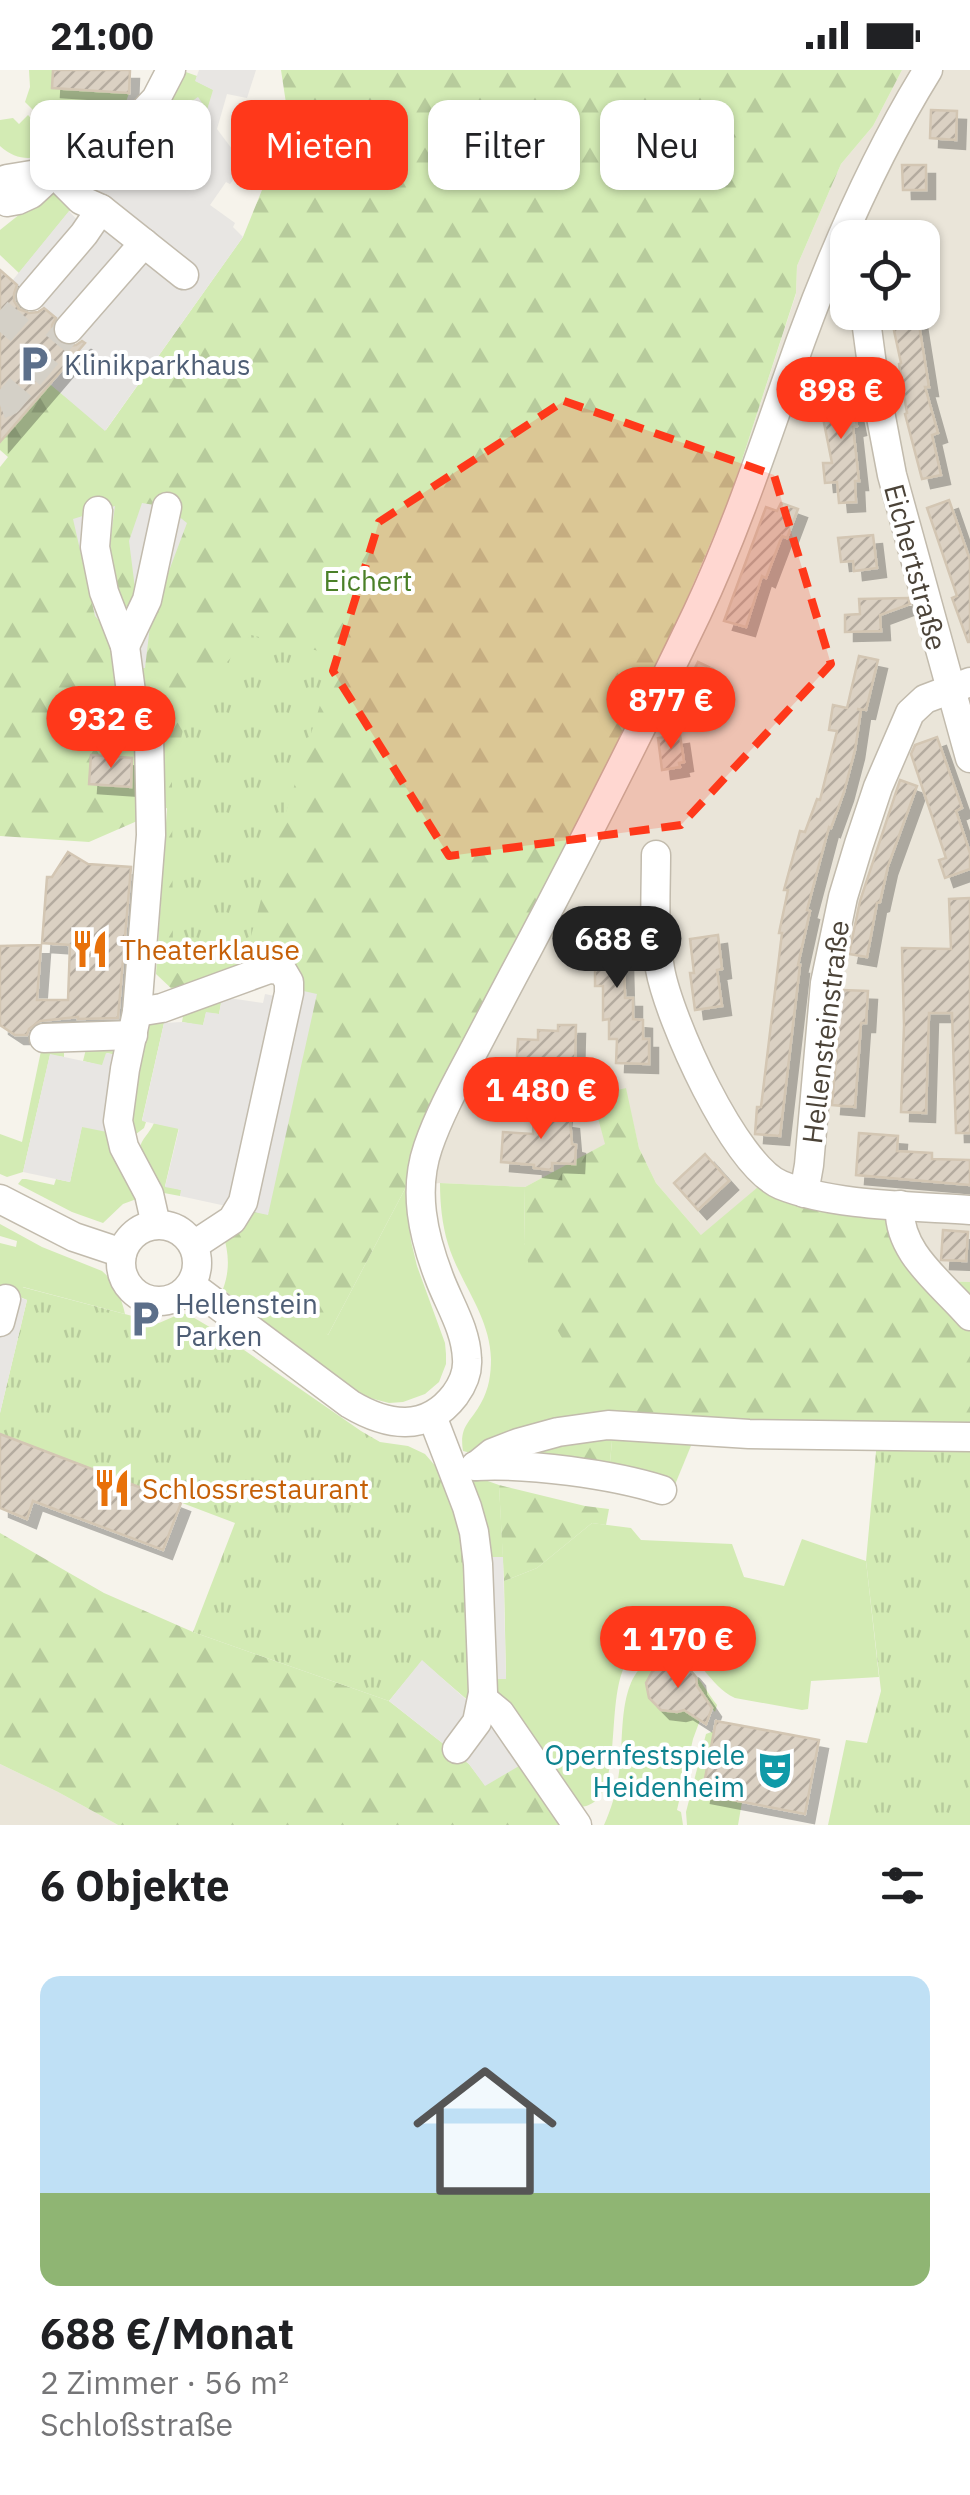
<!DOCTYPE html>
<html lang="de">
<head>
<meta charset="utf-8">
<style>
	body { margin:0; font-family:"IBM Plex Sans",sans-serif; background:#f6f6f6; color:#202124; height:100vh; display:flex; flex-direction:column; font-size:38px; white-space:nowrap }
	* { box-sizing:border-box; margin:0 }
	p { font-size:32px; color:#757577 }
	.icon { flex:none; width:55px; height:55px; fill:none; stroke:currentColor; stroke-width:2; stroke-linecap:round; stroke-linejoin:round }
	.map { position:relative; height:1755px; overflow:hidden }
	.side { display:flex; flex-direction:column; background:#fff; flex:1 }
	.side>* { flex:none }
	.hud { position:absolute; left:30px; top:30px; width:910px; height:90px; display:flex; gap:20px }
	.buttons { position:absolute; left:830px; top:150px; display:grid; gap:20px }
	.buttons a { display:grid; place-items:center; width:110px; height:110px; border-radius:20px; background:#fff; box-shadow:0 2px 8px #0004; font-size:50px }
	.price { position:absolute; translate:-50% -85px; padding:0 22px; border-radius:35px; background:#ff381a; color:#fff; font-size:32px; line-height:65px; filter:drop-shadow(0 2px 5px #0008) }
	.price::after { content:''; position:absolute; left:50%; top:60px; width:30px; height:22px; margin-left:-15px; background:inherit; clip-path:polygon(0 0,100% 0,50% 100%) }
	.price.active { background:#222; color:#fff }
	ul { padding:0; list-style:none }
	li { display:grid; align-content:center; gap:20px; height:530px; padding:0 40px }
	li+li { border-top:2px solid #e0e0e0 }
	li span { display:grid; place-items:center; height:310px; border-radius:20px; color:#555 }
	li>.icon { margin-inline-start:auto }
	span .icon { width:180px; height:180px; fill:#fffc; stroke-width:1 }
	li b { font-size:42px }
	h2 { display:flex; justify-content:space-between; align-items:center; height:120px; padding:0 40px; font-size:42px }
	.tag { padding:0 35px; border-radius:20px; background:#fff; box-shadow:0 2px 8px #0004; font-size:35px; line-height:90px }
	.tag.active { background:#ff381a; color:#fff }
	.status { display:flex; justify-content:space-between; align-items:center; height:70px; padding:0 50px; background:#fff; direction:ltr }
	.status svg { height:28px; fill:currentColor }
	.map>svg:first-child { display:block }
	.residential { fill:#eae5d9; fill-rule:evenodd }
	.grass { fill:#d3ebb4 }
	.forest { fill:url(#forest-firs) }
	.park { fill:url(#park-tufts) }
	.parking { fill:#e8e6e3 }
	.building { fill:url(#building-hatch); stroke:#d3c6b3; stroke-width:2.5; filter:url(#shadow) }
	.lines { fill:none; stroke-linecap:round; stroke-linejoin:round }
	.minor-tunnel { stroke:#d4d0c7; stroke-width:28; stroke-dasharray:28 14; stroke-linecap:butt }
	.minor-casing { stroke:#c2bbad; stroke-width:31 }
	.minor { stroke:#fff; stroke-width:28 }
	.marked { fill:#ff381a; fill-opacity:0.2; stroke:#ff381a; stroke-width:8; stroke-dasharray:20 12; stroke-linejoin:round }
	.labels { text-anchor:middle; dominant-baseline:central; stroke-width:8; stroke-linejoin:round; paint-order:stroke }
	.service-label { font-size:28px; fill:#4e5e75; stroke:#fff; text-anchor:start }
	.street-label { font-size:28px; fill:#4b4338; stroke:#fff }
	.park-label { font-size:28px; fill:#4b8028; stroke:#fff }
	.food-label { font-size:28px; fill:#c56008; stroke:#fff; text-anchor:start }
	.culture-label { font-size:28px; fill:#0d838f; stroke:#fff; text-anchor:end }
</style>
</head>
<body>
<div class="status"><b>21:00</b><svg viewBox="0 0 49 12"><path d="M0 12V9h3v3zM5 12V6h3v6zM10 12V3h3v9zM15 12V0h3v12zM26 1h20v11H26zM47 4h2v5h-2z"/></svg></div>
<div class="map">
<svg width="970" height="1755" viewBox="0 0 970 1755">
	<defs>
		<pattern id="forest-firs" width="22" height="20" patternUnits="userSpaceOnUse" patternTransform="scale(2.5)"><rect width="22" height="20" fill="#d3ebb4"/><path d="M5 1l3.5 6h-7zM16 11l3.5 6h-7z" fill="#b7cb9c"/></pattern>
		<pattern id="park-tufts" width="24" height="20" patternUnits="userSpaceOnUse" patternTransform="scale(2.5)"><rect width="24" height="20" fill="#d3ebb4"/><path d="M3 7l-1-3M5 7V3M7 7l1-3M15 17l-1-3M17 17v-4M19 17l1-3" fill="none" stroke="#b7cb9c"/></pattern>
		<pattern id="building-hatch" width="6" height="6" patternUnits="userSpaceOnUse" patternTransform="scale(2.5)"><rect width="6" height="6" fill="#dbd1c3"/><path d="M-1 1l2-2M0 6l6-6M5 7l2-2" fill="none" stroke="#b4ab9f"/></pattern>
		<filter id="shadow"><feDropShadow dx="9" dy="9" stdDeviation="0" flood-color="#0004"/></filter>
	</defs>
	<rect width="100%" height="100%" fill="#f6f3eb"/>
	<g class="residential">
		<path d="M902,0H970V1212L944,1211L701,1165L656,1113L639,1078L625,1018L606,1074L525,1117L440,1113L406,1117L415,1071L428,1042L639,642L730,427L796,224L797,196L841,94L873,56ZM848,168H922V242H848Z"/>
		<polygon points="0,1694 58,1722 118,1755 0,1755"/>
	</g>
	<g class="grass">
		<polygon points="29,0 53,0 129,23 126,32 66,73 25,32 30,17"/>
		<polygon points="183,1 197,6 196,11 214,20 207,41 198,28 166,49 159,40"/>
		<path d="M28,45L48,66L56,81C34,90 18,92 0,76V50L13,48L19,54Z"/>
		<polygon points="62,118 76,133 19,203 0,185 0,160 20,144"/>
		<path d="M223,924L219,944L206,943L165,1116L182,1120L180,1126L164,1123L140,1078C141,1069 150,1063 154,1053L173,1057L198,955L182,952L184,940Z"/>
		<polygon points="163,945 167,952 164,953 142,1050 146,1052 144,1058 136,1064 132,1056 131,1042 146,954"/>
		<polygon points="116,975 121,986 107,983 112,1063 142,1127 123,1134 103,1153 72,1142 18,1114 22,1109 26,1109 54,1115 56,1109 70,1112 95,994 83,991 86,979"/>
		<polygon points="60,979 64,983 64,987 50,985 23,1102 7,1107 0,1104 0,1064 22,1072 41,981"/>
		<path d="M440,1113L525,1117L524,1173L610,1350L471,1383L463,1381C459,1356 470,1353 481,1333C489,1319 491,1304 491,1289C490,1246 460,1213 448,1174C442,1154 440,1133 440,1113Z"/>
		<path d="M406,1117L411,1171L417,1196L445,1273L446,1284V1294L439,1312L425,1324L403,1332L389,1333L362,1326L256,1247L223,1219C230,1200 229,1183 223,1164L250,1141L245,1158L328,1265Z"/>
		<path d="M0,1154L42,1177L102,1201C114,1211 122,1229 125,1244L23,1217L20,1227L0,1220V1173L16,1177L17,1171L0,1166Z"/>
		<polygon points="613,1360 695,1366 674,1417 609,1403"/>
		<polygon points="465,1403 499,1415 503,1487 490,1487"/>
		<path d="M592,1453L631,1458L641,1470L732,1474L744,1507L784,1516L802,1469L866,1491L879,1607L811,1611L808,1639L802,1640L735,1628C708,1616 701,1583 670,1576C577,1556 646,1742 575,1737L497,1626L493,1609L506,1608L504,1511L537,1498Z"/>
		<path d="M655,1587C693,1588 697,1609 717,1635L715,1642C709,1634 700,1624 696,1615C692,1603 700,1610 690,1600C673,1582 655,1595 646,1613C648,1634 662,1647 684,1640L700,1650L693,1669L677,1740L681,1742L683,1755H604C613,1735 618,1716 620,1694C624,1659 618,1604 655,1587Z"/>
		<polygon points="714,1661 702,1723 742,1732 738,1755 687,1755 686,1742 706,1664"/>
	</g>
	<g class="forest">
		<polygon points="281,0 902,0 873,56 841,94 797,196 796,223 730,427 639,642 428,1042 415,1071 406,1117 328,1265 236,1188 232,1168 245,1158 250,1141 268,1144 296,919 290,889 275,885 173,920 156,904 167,738 89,772 0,766 0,397 8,387 0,380 0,372 50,314 106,360 243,167 289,53"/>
		<polygon points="626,1018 639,1078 656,1113 701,1165 758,1117 777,1127 891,1146 944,1211 970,1212 970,1363 610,1350 534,1220 524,1173 525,1117 605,1074 592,1026"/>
		<polygon points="613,1360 609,1403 525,1393 540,1371"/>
		<polygon points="499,1415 585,1436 609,1439 606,1455 592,1453 537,1498 504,1511"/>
		<polygon points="0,1463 104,1523 193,1562 389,1631 469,1694 485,1715 490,1651 569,1755 118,1755 58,1722 0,1694"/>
	</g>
	<g class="park">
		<polygon points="251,565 336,585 279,764 248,877 182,906 173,900 172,711 188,636"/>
		<polygon points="22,1217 159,1253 182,1243 191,1246 218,1262 361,1361 380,1372 408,1376 425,1384 438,1399 463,1461 471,1633 422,1591 389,1631 193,1562 235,1453 0,1364 0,1343 27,1230 20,1227"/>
		<polygon points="878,1360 970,1363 970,1755 828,1755 846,1670 867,1673 881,1621 866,1491"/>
	</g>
	<g class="parking">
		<polygon points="199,0 256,0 247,28 227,24 217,59 244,95 230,114 226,112 210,135 235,153 233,157 243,167 105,361 50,314 84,273 12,211 69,141 78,151 81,144 66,123 87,106 89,110 100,112 108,106 101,93 198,27 207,40 213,20 195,11"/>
		<polygon points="142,433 167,437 187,453 155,538 150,556 145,598 120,601 110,563 95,546 73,449 115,436 110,473 112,500 119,534 125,537 133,535 136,526 129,471"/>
		<polygon points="281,916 317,924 268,1145 180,1126 181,1120 165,1117 179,1059 142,1051 164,953 182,952 203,955 206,942 219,944 222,927 263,933 265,924 279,927"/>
		<polygon points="106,983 121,986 112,1063 82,1057 70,1112 23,1102 50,984 102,995"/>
		<polygon points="0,1220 27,1230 0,1343"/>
		<polygon points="490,1487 503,1487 506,1609 493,1609"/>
		<polygon points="422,1590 490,1651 519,1696 485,1716 469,1694 389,1631"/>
	</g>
	<g class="building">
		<polygon points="53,0 130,0 129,23 52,18"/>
		<polygon points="931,40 957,41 956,70 930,68"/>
		<polygon points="902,95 926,95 926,120 903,120"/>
		<polygon points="0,200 17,215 14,224 14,231 19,239 29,243 38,242 44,238 56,248 52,255 52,264 58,273 67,276 76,275 82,271 85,273 0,372"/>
		<polygon points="890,242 917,242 929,317 925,317 938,363 932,365 941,405 922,409 905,344 907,343 899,294 901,293"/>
		<polygon points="849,317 857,356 853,357 859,411 855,411 856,432 839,433 837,412 825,413 823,393 832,393 818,323"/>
		<polygon points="949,430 970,490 970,572 968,572 952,528 957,526 927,438"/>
		<polygon points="781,433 798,439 787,468 782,466 766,508 762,506 746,557 724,551 766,437 777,441"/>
		<polygon points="873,465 877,498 854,501 853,491 841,492 838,468"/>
		<polygon points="908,528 910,534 880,545 881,561 845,562 845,545 860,544 859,529"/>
		<polygon points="859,586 878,590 866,640 857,639 861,640 855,680 844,722 831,758 829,757 807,840 810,841 798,895 800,895 780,1066 755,1064 757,1037 761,1037 782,863 779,863 788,820 784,820 800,761 805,762 817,729 820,730 837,661 829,660 833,635 847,638"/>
		<polygon points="698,592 713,599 698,629 683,622"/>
		<polygon points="680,665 684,692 679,693 680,697 662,700 658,668"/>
		<polygon points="937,667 962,738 956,741 970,783 970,799 945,808 939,790 946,788 911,684 915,675"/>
		<polygon points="91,685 132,688 131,717 89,714"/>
		<polygon points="900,710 917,716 888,796 880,832 877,833 867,887 849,884 860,831"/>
		<polygon points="68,782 88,794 131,797 118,948 78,949 78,947 40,951 29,959 27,965 15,965 0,955 0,876 41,875 37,930 68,930 70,875 42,873 47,807 52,807"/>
		<polygon points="970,828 970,1063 956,1063 952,943 929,943 926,1043 901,1042 904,955 902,878 951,879 949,829"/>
		<polygon points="623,850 625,928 633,928 633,949 643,950 643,969 649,969 649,994 616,993 617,969 609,969 609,949 603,950 603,916 595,916 595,889 591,889 591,868 586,868 585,851"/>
		<polygon points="718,865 722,899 717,900 722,936 695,940 690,903 694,903 690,869"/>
		<polygon points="842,920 868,921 866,953 861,953 855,1037 832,1035"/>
		<polygon points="558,955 576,955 575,997 556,997 556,1004 516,1002 518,969 538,970 538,960 558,961"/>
		<polygon points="534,1039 563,1040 562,1049 570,1050 572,1074 576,1075 575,1094 552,1093 552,1100 534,1098 534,1095 501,1092 503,1062 533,1064"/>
		<polygon points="859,1063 898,1066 897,1081 932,1083 932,1089 970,1090 970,1115 856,1105"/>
		<polygon points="705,1084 729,1111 698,1140 674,1113"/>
		<polygon points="943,1160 968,1162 966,1191 941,1190"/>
		<polygon points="0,1364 181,1433 163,1480 33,1431 27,1449 0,1438"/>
		<polygon points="676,1592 690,1600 696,1607 697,1616 712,1638 706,1654 684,1640 677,1642 661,1640 649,1628 646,1613 652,1602 663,1593"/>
		<polygon points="716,1651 819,1670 805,1744 702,1724"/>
	</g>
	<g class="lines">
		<g class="minor-tunnel">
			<polyline points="0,262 31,226"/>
			<polyline points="0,335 8,332 69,259"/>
		</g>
		<g class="minor-casing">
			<g id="minor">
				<polyline points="56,101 64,113 81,130 101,139 184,205"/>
				<polyline points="7,109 56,101"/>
				<polyline points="7,132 18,130 31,124 56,101 137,49 156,29 171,0"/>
				<polyline points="31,226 84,164 101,139"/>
				<polyline points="855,242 865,243 874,310 892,405 970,688"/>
				<polyline points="69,259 144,173"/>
				<polyline points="98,441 95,477 104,522 125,576 134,645 149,666 151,765 137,942 125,999 118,1051 124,1077 149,1124 156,1155"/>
				<polyline points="125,576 147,530 167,437"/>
				<path d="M656,785C656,823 653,861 660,899C669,949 734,1095 781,1115C833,1136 913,1136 970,1140"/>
				<polyline points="137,942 162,938 269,899 282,900 289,912 289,923 243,1132 232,1150 194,1175"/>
				<polyline points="44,968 133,965"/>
				<polyline points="804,1123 809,1095 825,913 843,827 859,774 878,717 910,643 925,629 970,612"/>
				<polyline points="0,1129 74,1167 122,1183"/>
				<path d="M900,1135C896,1182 942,1213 970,1246"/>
				<circle cx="159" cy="1193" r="38"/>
				<path d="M191,1215L350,1334C387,1356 426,1363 455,1325C463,1314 468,1302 467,1289C466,1259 449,1234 439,1207C423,1165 413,1121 428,1077C439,1045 456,1014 472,984C490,950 508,915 527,880C586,768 643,656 697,543C739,454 768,362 801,270C835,177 876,84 928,0"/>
				<polyline points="0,1252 6,1229"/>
				<polyline points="432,1346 467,1437 474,1462 478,1494 483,1623 477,1652 457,1679"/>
				<path d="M475,1396C528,1393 611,1404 662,1420"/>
				<polyline points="476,1396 492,1383 518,1373 558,1362 608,1355 749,1364 970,1367"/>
				<polyline points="483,1629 500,1643 577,1755"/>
			</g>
		</g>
		<use href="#minor" class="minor"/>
	</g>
	<path class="marked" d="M564,331L774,405L831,594L681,755L449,786L333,601L379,452Z"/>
	<defs>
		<g id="parking-bare" transform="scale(3)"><path d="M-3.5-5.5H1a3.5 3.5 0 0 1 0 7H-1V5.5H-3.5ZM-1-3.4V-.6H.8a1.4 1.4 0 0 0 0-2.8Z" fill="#5c6f8a" stroke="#fff" stroke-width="2.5" paint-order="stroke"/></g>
		<g id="restaurant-bare" transform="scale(3)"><path d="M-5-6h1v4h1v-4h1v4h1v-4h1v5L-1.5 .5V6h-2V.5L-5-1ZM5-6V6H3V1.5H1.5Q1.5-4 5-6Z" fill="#e8710a" stroke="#fff" stroke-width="2.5" paint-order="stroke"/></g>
		<g id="theatre-bare" transform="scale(3)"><path d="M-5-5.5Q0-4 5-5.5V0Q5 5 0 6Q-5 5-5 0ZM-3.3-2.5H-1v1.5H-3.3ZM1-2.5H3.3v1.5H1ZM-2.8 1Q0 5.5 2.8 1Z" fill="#0f9aa8" stroke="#fff" stroke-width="2.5" paint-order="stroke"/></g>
	</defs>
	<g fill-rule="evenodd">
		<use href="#parking-bare" x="34" y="294"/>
		<use href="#restaurant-bare" x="90" y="879"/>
		<use href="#parking-bare" x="145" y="1249"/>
		<use href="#restaurant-bare" x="112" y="1418"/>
		<use href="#theatre-bare" x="775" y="1700"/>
	</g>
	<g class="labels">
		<g class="service-label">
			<text x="64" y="294">Klinikparkhaus</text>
			<text x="175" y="1233">Hellenstein<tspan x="175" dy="32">Parken</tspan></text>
		</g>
		<g class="street-label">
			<text transform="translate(916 497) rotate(75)">Eichertstraße</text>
			<text transform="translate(825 962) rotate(-83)">Hellensteinstraße</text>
		</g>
		<g class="park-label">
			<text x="368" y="510">Eichert</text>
		</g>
		<g class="food-label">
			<text x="120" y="879">Theaterklause</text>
			<text x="142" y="1418">Schlossrestaurant</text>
		</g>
		<g class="culture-label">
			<text x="745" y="1684">Opernfestspiele<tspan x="745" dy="32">Heidenheim</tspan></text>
		</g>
	</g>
</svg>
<div class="buttons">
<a><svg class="icon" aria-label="locate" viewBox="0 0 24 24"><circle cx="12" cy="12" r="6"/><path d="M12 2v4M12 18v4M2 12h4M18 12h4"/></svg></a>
</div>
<b class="price" style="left:841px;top:372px">898 €</b>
<b class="price" style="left:671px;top:682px">877 €</b>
<b class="price" style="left:111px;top:701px">932 €</b>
<b class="price active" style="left:617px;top:921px">688 €</b>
<b class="price" style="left:541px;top:1072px">1 480 €</b>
<b class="price" style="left:678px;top:1621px">1 170 €</b>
<div class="hud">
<a class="tag">Kaufen</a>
<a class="tag active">Mieten</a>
<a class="tag">Filter</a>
<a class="tag">Neu</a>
</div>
</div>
<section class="side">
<h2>6 Objekte<svg class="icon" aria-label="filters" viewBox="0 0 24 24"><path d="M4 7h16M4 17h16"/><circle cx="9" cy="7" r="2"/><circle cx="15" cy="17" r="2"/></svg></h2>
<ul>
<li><span style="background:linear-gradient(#bfe0f5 70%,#8fb573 0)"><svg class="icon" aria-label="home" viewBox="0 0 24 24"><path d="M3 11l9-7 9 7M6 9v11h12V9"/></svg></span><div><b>688 €/Monat</b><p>2 Zimmer · 56 m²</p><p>Schloßstraße</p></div></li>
</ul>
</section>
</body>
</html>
